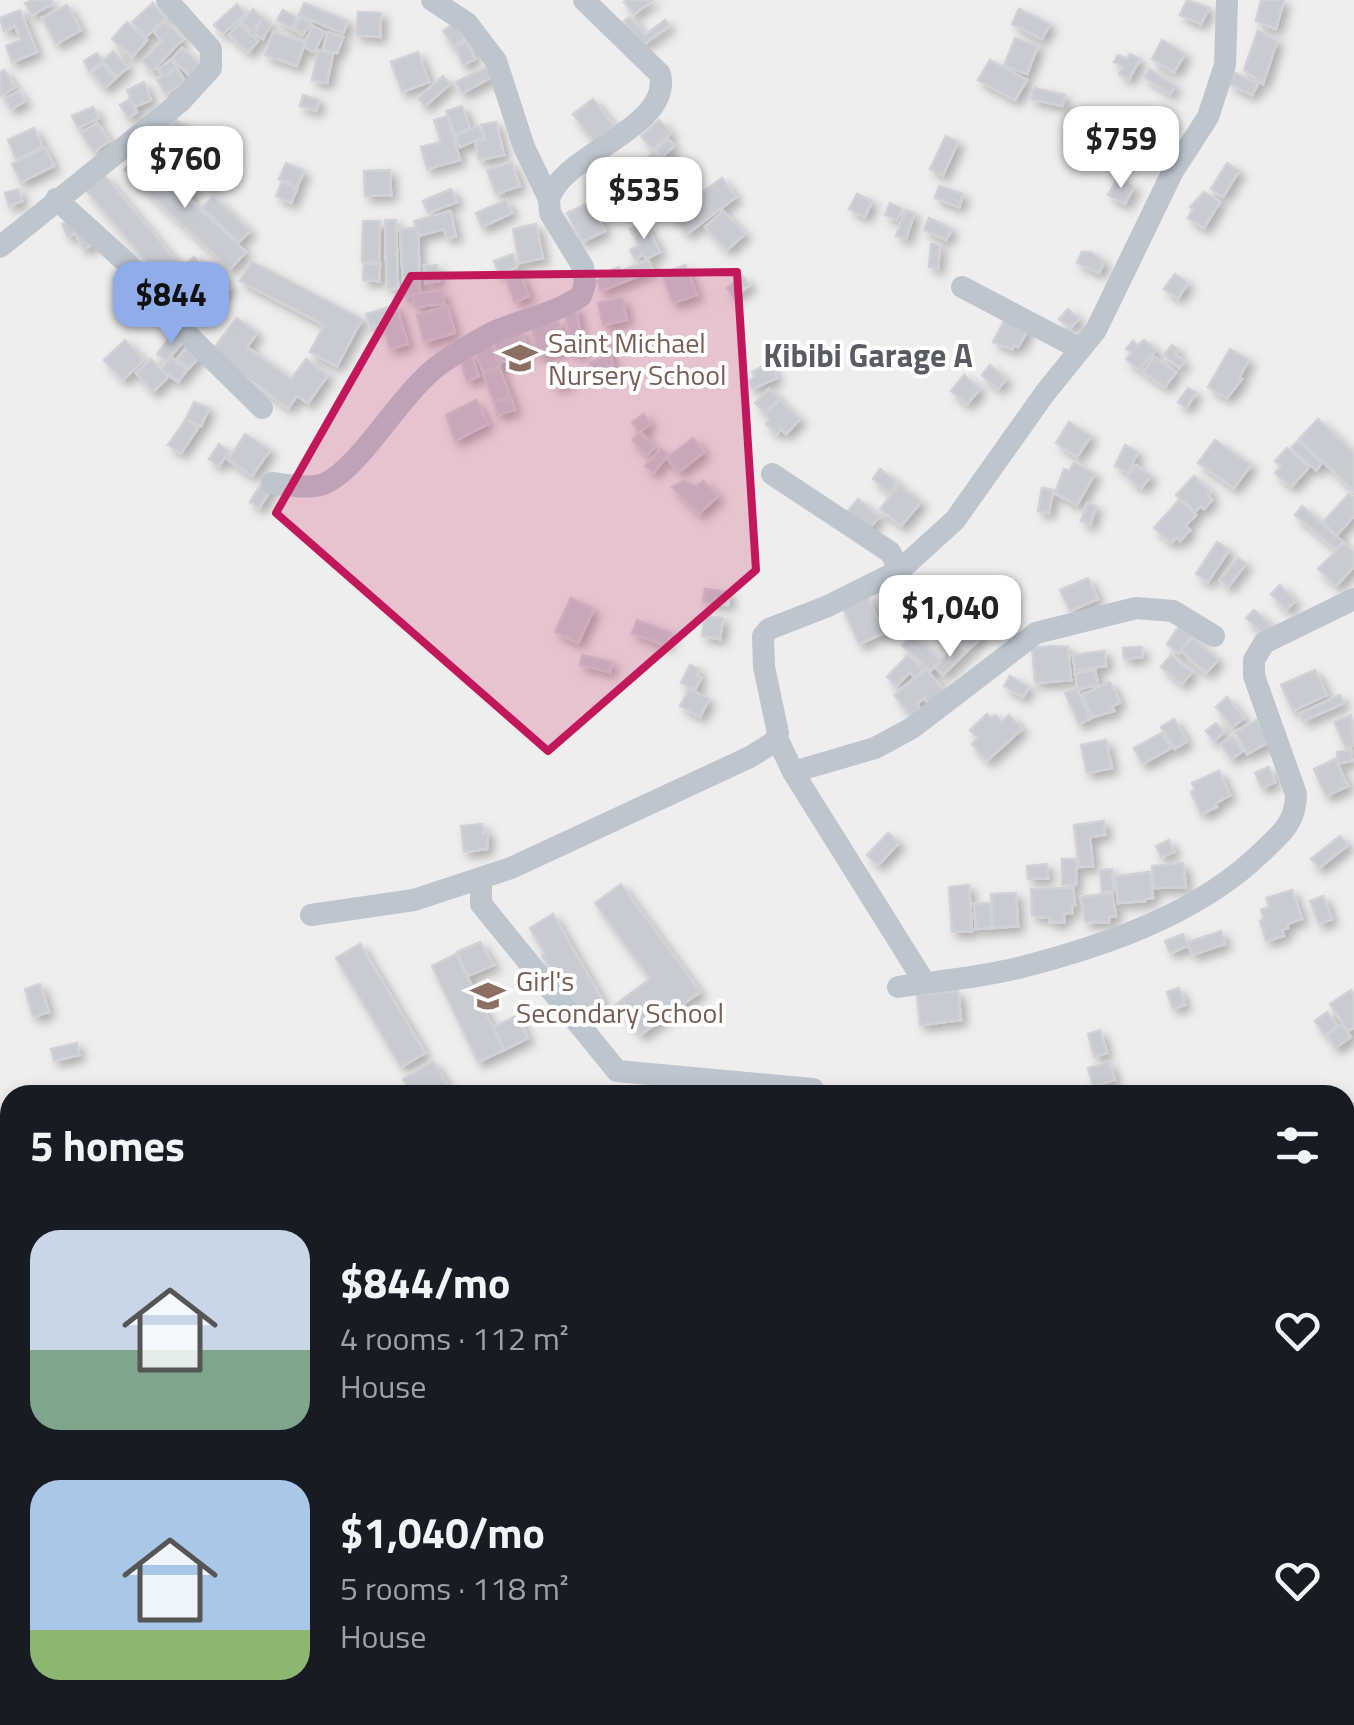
<!DOCTYPE html>
<html lang="en">
<head>
<meta charset="utf-8">
<style>
	body { margin:0; font-family:"Titillium Web",sans-serif; background:#242831; color:#f1f3f6; height:100vh; display:flex; flex-direction:column; font-size:38px; white-space:nowrap }
	* { box-sizing:border-box; margin:0 }
	p { font-size:32px; color:#9ea1a6 }
	.icon { flex:none; width:55px; height:55px; fill:none; stroke:currentColor; stroke-width:2; stroke-linecap:round; stroke-linejoin:round }
	.map { position:relative; flex:1; overflow:hidden }
	.details { position:absolute; left:0px; top:1085px; width:1355px; height:640px; display:flex; flex-direction:column; background:#171b24; border-radius:30px 30px 0 0; box-shadow:0 5px 15px #0003 }
	.details>* { flex:none }
	.price { position:absolute; translate:-50% -85px; padding:0 22px; border-radius:20px; background:#fff; color:#222; font-size:32px; line-height:65px; filter:drop-shadow(0 2px 5px #0008) }
	.price::after { content:''; position:absolute; left:50%; top:60px; width:30px; height:22px; margin-left:-15px; background:inherit; clip-path:polygon(0 0,100% 0,50% 100%) }
	.price.active { background:#90adeb; color:#111 }
	ul { padding:0; list-style:none }
	li { display:flex; align-items:center; gap:30px; height:250px; padding:0 30px }
	li span { display:grid; place-items:center; flex:none; width:280px; height:200px; border-radius:30px; color:#555 }
	li>.icon { margin-inline-start:auto }
	span .icon { width:120px; height:120px; fill:#fffc; stroke-width:1 }
	li b { font-size:42px }
	h2 { display:flex; justify-content:space-between; align-items:center; height:120px; padding:0 30px; font-size:42px }
	.map>svg:first-child { display:block }
	.building { fill:#c9cbd3; stroke:#d1d2d8; stroke-width:2.5; filter:url(#shadow) }
	.lines { fill:none; stroke-linecap:round; stroke-linejoin:round }
	.minor { stroke:#bdc5cf; stroke-width:22 }
	.marked { fill:#c2185b; fill-opacity:0.2; stroke:#c2185b; stroke-width:8; stroke-linejoin:round }
	.labels { text-anchor:middle; dominant-baseline:central; stroke-width:8; stroke-linejoin:round; paint-order:stroke }
	.education-label { font-size:28px; fill:#785e54; stroke:#fff; text-anchor:start }
	.quarter-label { font-size:32px; font-weight:bold; fill:#595c62; stroke:#fff }
</style>
</head>
<body>
<div class="map">
<svg width="1354" height="1725" viewBox="0 0 1354 1725">
	<defs>
		<filter id="shadow"><feDropShadow dx="5.5" dy="5.5" stdDeviation="5" flood-color="#0004"/></filter>
	</defs>
	<rect width="100%" height="100%" fill="#f0eded"/>
	<g class="building">
		<polygon points="32,0 51,0 53,3 32,15 25,3"/>
		<polygon points="627,0 653,0 634,14 624,2"/>
		<polygon points="1187,0 1209,8 1201,24 1180,15"/>
		<polygon points="1261,0 1284,0 1276,29 1256,21"/>
		<polygon points="153,3 166,18 146,37 132,22"/>
		<polygon points="304,3 348,21 343,33 299,15"/>
		<polygon points="237,4 245,14 223,34 214,25"/>
		<polygon points="67,5 81,30 56,44 42,18"/>
		<polygon points="253,9 263,19 251,31 241,22"/>
		<polygon points="1019,9 1050,24 1042,39 1012,24"/>
		<polygon points="20,10 37,52 12,62 6,46 21,40 15,26 4,31 0,18"/>
		<polygon points="283,10 297,18 292,29 277,20"/>
		<polygon points="358,12 381,13 380,37 356,35"/>
		<polygon points="301,17 311,24 302,35 293,28"/>
		<polygon points="630,17 645,35 665,20 669,25 643,45 624,21"/>
		<polygon points="262,19 271,24 263,39 254,34"/>
		<polygon points="165,21 183,39 152,71 142,61 162,41 154,32"/>
		<polygon points="127,22 147,40 132,57 112,39"/>
		<polygon points="454,23 465,38 453,46 443,31"/>
		<polygon points="239,24 258,41 248,52 229,35"/>
		<polygon points="313,26 324,32 314,52 303,46"/>
		<polygon points="1258,30 1277,41 1263,84 1244,70"/>
		<polygon points="273,32 305,42 297,66 265,55"/>
		<polygon points="328,32 343,37 337,53 323,49"/>
		<polygon points="1015,38 1038,46 1027,74 1004,66"/>
		<polygon points="1162,40 1185,54 1174,72 1152,59"/>
		<polygon points="467,41 475,59 463,65 455,46"/>
		<polygon points="182,48 202,66 192,78 172,59"/>
		<polygon points="318,50 333,54 327,83 312,80"/>
		<polygon points="113,51 128,67 117,77 102,62"/>
		<polygon points="418,52 429,82 402,92 391,62"/>
		<polygon points="97,53 103,62 89,71 84,61"/>
		<polygon points="1130,54 1140,59 1129,79 1119,74 1123,67 1114,62 1118,55 1127,59"/>
		<polygon points="170,60 177,67 165,78 158,70"/>
		<polygon points="990,60 1027,80 1015,100 978,80"/>
		<polygon points="102,64 116,78 105,88 92,73"/>
		<polygon points="486,67 492,77 462,93 456,82"/>
		<polygon points="177,68 185,82 166,94 157,80"/>
		<polygon points="1150,69 1175,86 1170,94 1144,77"/>
		<polygon points="4,70 15,87 0,96 0,72"/>
		<polygon points="1235,73 1258,84 1252,95 1229,84"/>
		<polygon points="443,76 450,84 425,106 418,98"/>
		<polygon points="144,82 151,100 134,107 127,90"/>
		<polygon points="1034,88 1065,95 1062,106 1031,99"/>
		<polygon points="19,91 25,101 11,109 5,99"/>
		<polygon points="303,95 319,100 316,111 300,106"/>
		<polygon points="130,99 137,112 128,118 120,105"/>
		<polygon points="593,99 614,126 594,142 573,114"/>
		<polygon points="462,106 470,128 455,134 446,111"/>
		<polygon points="93,107 99,118 78,128 72,116"/>
		<polygon points="1147,110 1161,117 1155,127 1142,120"/>
		<polygon points="447,116 460,160 427,169 421,147 441,142 434,120"/>
		<polygon points="176,119 217,157 197,179 156,140"/>
		<polygon points="659,120 671,133 653,149 641,136"/>
		<polygon points="496,122 504,155 479,160 475,141 485,139 481,125"/>
		<polygon points="97,123 109,141 94,152 81,133"/>
		<polygon points="478,126 484,137 460,147 455,136"/>
		<polygon points="34,128 43,147 16,159 8,140"/>
		<polygon points="946,136 958,142 943,175 930,169"/>
		<polygon points="668,139 674,146 662,157 656,150"/>
		<polygon points="155,144 199,184 189,195 145,155"/>
		<polygon points="45,148 54,166 21,182 12,164"/>
		<polygon points="140,153 246,252 230,269 124,170"/>
		<polygon points="654,153 659,159 646,171 640,164"/>
		<polygon points="511,162 520,186 496,194 487,170"/>
		<polygon points="286,163 304,171 297,187 279,179"/>
		<polygon points="1227,163 1239,171 1223,197 1211,189"/>
		<polygon points="214,168 221,175 209,188 202,181"/>
		<polygon points="390,170 391,195 365,196 364,171"/>
		<polygon points="104,175 197,286 215,271 230,288 194,318 86,190"/>
		<polygon points="722,178 736,197 687,234 672,214"/>
		<polygon points="1118,178 1134,187 1125,204 1108,195"/>
		<polygon points="282,182 297,189 291,203 276,196"/>
		<polygon points="939,186 963,194 959,207 935,198"/>
		<polygon points="18,189 22,201 9,206 5,193"/>
		<polygon points="451,189 457,202 428,213 423,201"/>
		<polygon points="1204,192 1220,202 1204,228 1188,218 1193,209 1190,207"/>
		<polygon points="857,194 872,201 865,217 849,209"/>
		<polygon points="213,196 250,231 239,242 202,208"/>
		<polygon points="506,200 512,213 482,227 476,213"/>
		<polygon points="591,202 605,231 582,242 567,213"/>
		<polygon points="890,203 902,209 897,220 885,215"/>
		<polygon points="905,210 914,213 906,239 896,236"/>
		<polygon points="450,211 456,236 447,238 444,229 418,236 414,221"/>
		<polygon points="723,211 745,234 727,250 705,227"/>
		<polygon points="80,215 95,244 83,249 75,233 68,237 62,224"/>
		<polygon points="929,218 952,229 946,240 924,230"/>
		<polygon points="385,220 396,220 398,288 387,288"/>
		<polygon points="363,221 380,221 379,262 362,262"/>
		<polygon points="645,222 660,252 646,259 643,254 635,259 630,250 639,245 630,229"/>
		<polygon points="536,224 543,258 519,263 513,229"/>
		<polygon points="418,228 420,296 404,297 400,229"/>
		<polygon points="931,244 940,245 938,268 929,267"/>
		<polygon points="1082,252 1091,252 1104,262 1099,273 1077,263"/>
		<polygon points="513,254 517,267 499,274 494,261"/>
		<polygon points="194,257 209,274 198,284 183,267"/>
		<polygon points="648,260 653,270 601,291 597,281 614,274 612,270 619,267 621,271"/>
		<polygon points="251,261 362,319 337,366 310,352 324,325 240,281"/>
		<polygon points="364,264 380,264 379,281 363,280"/>
		<polygon points="437,265 439,281 426,283 424,266"/>
		<polygon points="685,265 697,295 673,303 662,274"/>
		<polygon points="520,274 529,296 515,302 506,279"/>
		<polygon points="1175,274 1188,283 1178,298 1164,289"/>
		<polygon points="743,276 750,285 734,297 727,288"/>
		<polygon points="443,291 444,304 414,307 413,294"/>
		<polygon points="622,298 627,320 603,325 598,303"/>
		<polygon points="396,305 408,344 390,349 382,324 370,327 366,314"/>
		<polygon points="447,306 455,333 424,342 417,315"/>
		<polygon points="576,307 584,353 573,355 564,309"/>
		<polygon points="1068,309 1079,319 1070,328 1059,319"/>
		<polygon points="1009,311 1028,330 1018,347 1014,345 1012,349 993,342"/>
		<polygon points="237,318 257,333 247,347 291,379 306,359 328,375 308,403 297,396 288,408 211,352"/>
		<polygon points="558,321 564,350 538,356 532,327"/>
		<polygon points="519,328 529,351 502,362 493,339"/>
		<polygon points="174,332 184,340 167,361 157,354"/>
		<polygon points="606,336 611,353 602,356 596,339"/>
		<polygon points="125,340 144,360 123,380 104,360"/>
		<polygon points="490,340 500,366 483,372 473,346"/>
		<polygon points="1144,340 1156,350 1139,370 1126,359 1132,353 1126,349 1133,341 1138,346"/>
		<polygon points="190,344 201,355 188,369 177,359"/>
		<polygon points="1172,345 1178,349 1174,354 1185,362 1179,368 1164,355"/>
		<polygon points="1230,349 1249,360 1239,378 1242,379 1227,398 1208,387"/>
		<polygon points="471,354 479,376 467,381 460,358"/>
		<polygon points="610,355 613,365 593,373 589,363"/>
		<polygon points="171,357 187,370 178,382 161,369"/>
		<polygon points="1154,357 1176,372 1165,387 1143,372"/>
		<polygon points="151,359 168,377 153,392 136,373"/>
		<polygon points="769,363 777,378 752,389 748,381 755,377 752,372"/>
		<polygon points="990,365 1006,379 998,389 982,375"/>
		<polygon points="499,367 510,396 494,402 483,373"/>
		<polygon points="567,372 570,382 555,387 552,376"/>
		<polygon points="964,375 980,389 967,404 951,391"/>
		<polygon points="1188,388 1196,393 1186,408 1178,402"/>
		<polygon points="769,389 779,398 765,412 755,403"/>
		<polygon points="511,398 515,410 497,415 494,403"/>
		<polygon points="476,400 488,424 455,441 446,415"/>
		<polygon points="779,400 800,419 786,434 781,429 777,434 766,424 770,419 765,415"/>
		<polygon points="194,402 209,408 201,426 186,419"/>
		<polygon points="644,414 650,425 638,432 632,422"/>
		<polygon points="186,419 198,428 181,453 168,445"/>
		<polygon points="1318,419 1354,453 1354,491 1299,439"/>
		<polygon points="1069,422 1091,436 1077,457 1056,443"/>
		<polygon points="640,432 655,447 647,455 632,440"/>
		<polygon points="245,434 270,450 252,476 228,460"/>
		<polygon points="693,438 704,452 679,472 667,458"/>
		<polygon points="1215,440 1251,465 1234,488 1198,463"/>
		<polygon points="1298,441 1322,463 1316,470 1291,448"/>
		<polygon points="219,444 229,451 219,466 209,459"/>
		<polygon points="1125,445 1138,452 1128,472 1115,466"/>
		<polygon points="1287,448 1309,467 1291,487 1275,473 1281,466 1275,461"/>
		<polygon points="661,449 668,455 653,473 645,466"/>
		<polygon points="1074,462 1095,474 1077,505 1055,493 1064,469 1069,471"/>
		<polygon points="1136,465 1151,476 1141,488 1127,477"/>
		<polygon points="880,469 897,482 889,492 873,479"/>
		<polygon points="266,476 276,482 259,508 250,502"/>
		<polygon points="1194,476 1211,492 1208,496 1212,500 1204,509 1201,506 1195,512 1176,495"/>
		<polygon points="683,481 697,486 703,481 718,496 699,514 672,487"/>
		<polygon points="899,485 921,502 901,526 880,509"/>
		<polygon points="1042,488 1053,490 1049,513 1038,511"/>
		<polygon points="1349,494 1354,498 1354,516 1337,535 1323,522"/>
		<polygon points="858,499 879,517 868,530 847,512"/>
		<polygon points="1179,500 1196,515 1185,526 1190,530 1180,541 1177,537 1171,543 1154,528"/>
		<polygon points="1087,503 1096,506 1090,525 1081,521"/>
		<polygon points="1302,506 1343,542 1336,550 1295,515"/>
		<polygon points="1217,542 1229,550 1208,582 1196,574"/>
		<polygon points="1344,543 1354,552 1354,567 1336,586 1318,569"/>
		<polygon points="1238,558 1246,564 1228,587 1220,580"/>
		<polygon points="1088,578 1098,599 1070,611 1060,590"/>
		<polygon points="924,584 935,595 910,620 899,609"/>
		<polygon points="1280,585 1295,601 1286,610 1271,594"/>
		<polygon points="896,586 905,602 895,607 886,591"/>
		<polygon points="705,589 729,592 728,605 703,602"/>
		<polygon points="867,595 884,633 859,644 842,606"/>
		<polygon points="571,598 594,609 578,643 555,632"/>
		<polygon points="1254,610 1271,626 1264,635 1246,618"/>
		<polygon points="948,614 963,633 951,643 935,624"/>
		<polygon points="705,616 723,618 720,639 702,636"/>
		<polygon points="637,620 671,633 666,646 632,633"/>
		<polygon points="1182,622 1195,631 1179,653 1167,644"/>
		<polygon points="971,629 981,638 967,651 958,642"/>
		<polygon points="912,635 940,660 930,671 902,646"/>
		<polygon points="1193,638 1218,660 1206,673 1181,651"/>
		<polygon points="958,644 966,652 943,675 935,667"/>
		<polygon points="1053,646 1068,647 1071,680 1035,683 1032,648"/>
		<polygon points="1142,647 1142,657 1124,659 1123,648"/>
		<polygon points="1105,651 1106,666 1075,670 1073,655"/>
		<polygon points="582,655 612,662 610,672 580,665"/>
		<polygon points="908,655 923,669 915,678 910,672 896,686 887,677"/>
		<polygon points="1171,655 1192,672 1182,684 1161,667"/>
		<polygon points="690,665 699,669 696,675 701,678 695,690 681,683"/>
		<polygon points="926,669 946,693 930,706 924,698 917,704 920,708 911,716 894,695"/>
		<polygon points="1095,670 1098,685 1078,689 1075,674"/>
		<polygon points="1315,670 1327,695 1293,711 1281,685"/>
		<polygon points="1010,676 1029,687 1023,697 1004,686"/>
		<polygon points="1110,682 1120,702 1112,707 1114,711 1093,717 1082,695"/>
		<polygon points="1076,688 1090,719 1079,724 1065,693"/>
		<polygon points="689,689 709,699 700,717 680,706"/>
		<polygon points="1340,695 1344,703 1303,721 1300,713"/>
		<polygon points="1227,697 1244,718 1232,727 1216,707"/>
		<polygon points="987,714 991,718 995,715 1002,722 1009,715 1022,729 987,761 972,744 978,738 970,730"/>
		<polygon points="1351,715 1354,745 1346,748 1334,722"/>
		<polygon points="1174,719 1187,741 1175,749 1161,727"/>
		<polygon points="1257,720 1269,742 1247,754 1235,732"/>
		<polygon points="1216,723 1224,732 1214,741 1206,731"/>
		<polygon points="1162,733 1171,748 1143,764 1134,748"/>
		<polygon points="1233,736 1243,751 1231,759 1221,744"/>
		<polygon points="1106,740 1112,768 1087,773 1081,745"/>
		<polygon points="1351,750 1352,761 1338,763 1337,752"/>
		<polygon points="1335,759 1348,786 1326,796 1314,769"/>
		<polygon points="1269,767 1275,782 1262,788 1255,773"/>
		<polygon points="1219,771 1230,795 1215,804 1217,807 1201,814 1191,792 1195,790 1192,783"/>
		<polygon points="1104,821 1105,835 1090,837 1093,866 1079,867 1074,825"/>
		<polygon points="482,824 483,833 488,832 487,849 464,852 461,826"/>
		<polygon points="888,833 899,843 878,865 867,855"/>
		<polygon points="1340,836 1348,845 1319,868 1311,859"/>
		<polygon points="1169,840 1174,852 1161,857 1156,846"/>
		<polygon points="1062,859 1076,859 1076,884 1062,885"/>
		<polygon points="1183,863 1186,887 1154,888 1152,866"/>
		<polygon points="1047,864 1048,878 1028,879 1027,866"/>
		<polygon points="1112,869 1114,891 1102,892 1100,870"/>
		<polygon points="1150,872 1153,898 1145,899 1145,901 1118,903 1115,876"/>
		<polygon points="621,884 700,992 640,1035 616,1004 650,979 595,903"/>
		<polygon points="969,885 972,931 952,932 949,887"/>
		<polygon points="1073,888 1075,905 1072,905 1072,913 1064,913 1064,922 1050,922 1050,918 1032,916 1031,889"/>
		<polygon points="1292,890 1302,919 1287,924 1288,928 1282,930 1284,936 1266,941 1260,921 1264,919 1261,910 1269,907 1266,898"/>
		<polygon points="1016,893 1018,926 993,928 991,894"/>
		<polygon points="1112,893 1116,916 1109,917 1109,922 1085,922 1081,897"/>
		<polygon points="1323,896 1332,919 1319,924 1310,901"/>
		<polygon points="990,903 992,928 976,929 974,904"/>
		<polygon points="553,914 604,1003 581,1016 558,976 555,977 542,956 545,954 530,928"/>
		<polygon points="1221,931 1225,944 1192,955 1188,942"/>
		<polygon points="1183,934 1188,946 1170,953 1165,941"/>
		<polygon points="480,942 494,965 468,976 457,952"/>
		<polygon points="360,944 425,1053 401,1067 336,958"/>
		<polygon points="456,954 504,1050 478,1062 432,966"/>
		<polygon points="40,984 49,1012 33,1017 25,989"/>
		<polygon points="1179,988 1185,1005 1173,1009 1167,992"/>
		<polygon points="1351,990 1354,995 1354,1028 1348,1031 1330,1004"/>
		<polygon points="958,991 961,1020 920,1025 917,995"/>
		<polygon points="1327,1012 1337,1026 1325,1035 1315,1021"/>
		<polygon points="517,1016 528,1038 504,1050 493,1027"/>
		<polygon points="1342,1025 1351,1037 1335,1048 1327,1035"/>
		<polygon points="1100,1030 1107,1053 1094,1057 1088,1034"/>
		<polygon points="77,1043 79,1055 54,1061 51,1049"/>
		<polygon points="433,1061 453,1095 412,1095 403,1079"/>
		<polygon points="1109,1062 1115,1080 1093,1086 1088,1068"/>
	</g>
	<g class="lines">
		<g class="minor">
			<polyline points="56,199 128,264 188,335 262,408"/>
			<path d="M549,199C563,153 673,128 660,74L584,0"/>
			<polyline points="0,247 180,102 211,68 211,49 167,0"/>
			<polyline points="962,287 1080,349"/>
			<polyline points="772,474 890,552 900,570"/>
			<path d="M272,483C289,485 310,490 326,483C364,464 401,391 443,362C460,351 479,339 496,331C525,319 556,313 581,296L585,284L583,267L550,213L549,199L524,147L496,61L467,23L432,0"/>
			<polyline points="777,738 793,772 925,983"/>
			<polyline points="793,772 875,748 912,728 1036,633 1136,608 1173,611 1214,636"/>
			<polyline points="481,878 481,904 617,1071 813,1089"/>
			<polyline points="311,915 414,900 511,868 750,757 774,742 778,733 764,667 763,636 769,629 828,606 900,570 955,520 1045,393 1096,330 1173,171 1208,117 1225,65 1227,0"/>
			<path d="M898,987C937,981 979,978 1018,968C1105,946 1199,914 1263,851C1282,833 1296,822 1296,794L1254,676V660L1264,643L1354,599"/>
		</g>
	</g>
	<path class="marked" d="M737,272L756,570L548,751L276,513L411,276Z"/>
	<defs>
		<g id="school-bare" transform="scale(2.7)"><path d="M0-5L7-2L0 1L-7-2ZM-4 1L0 2.5L4 1V4Q0 6-4 4Z" fill="#8d6e63" stroke="#fff" stroke-width="2.5" paint-order="stroke"/></g>
	</defs>
	<g fill-rule="evenodd">
		<use href="#school-bare" x="520" y="358"/>
		<use href="#school-bare" x="488" y="996"/>
	</g>
	<g class="labels">
		<g class="education-label">
			<text x="548" y="342">Saint Michael<tspan x="548" dy="32">Nursery School</tspan></text>
			<text x="516" y="980">Girl's<tspan x="516" dy="32">Secondary School</tspan></text>
		</g>
		<g class="quarter-label">
			<text x="868" y="355">Kibibi Garage A</text>
		</g>
	</g>
</svg>
<b class="price" style="left:1121px;top:191px">$759</b>
<b class="price" style="left:185px;top:211px">$760</b>
<b class="price" style="left:644px;top:242px">$535</b>
<b class="price active" style="left:171px;top:347px">$844</b>
<b class="price" style="left:950px;top:660px">$1,040</b>
<section class="details">
<h2>5 homes<svg class="icon" aria-label="filters" viewBox="0 0 24 24"><path d="M4 7h16M4 17h16"/><circle cx="9" cy="7" r="2"/><circle cx="15" cy="17" r="2"/></svg></h2>
<ul>
<li><span style="background:linear-gradient(#c9d6e8 60%,#7fa58c 0)"><svg class="icon" aria-label="home" viewBox="0 0 24 24"><path d="M3 11l9-7 9 7M6 9v11h12V9"/></svg></span><div><b>$844/mo</b><p>4 rooms · 112 m²</p><p>House</p></div><svg class="icon" aria-label="heart" viewBox="0 0 24 24"><path d="M12 20l-8-8c-3-5 5-10 8-4 3-6 11-1 8 4z"/></svg></li>
<li><span style="background:linear-gradient(#a9c7e8 75%,#8fb573 0)"><svg class="icon" aria-label="home" viewBox="0 0 24 24"><path d="M3 11l9-7 9 7M6 9v11h12V9"/></svg></span><div><b>$1,040/mo</b><p>5 rooms · 118 m²</p><p>House</p></div><svg class="icon" aria-label="heart" viewBox="0 0 24 24"><path d="M12 20l-8-8c-3-5 5-10 8-4 3-6 11-1 8 4z"/></svg></li>
</ul>
</section>
</div>
</body>
</html>
